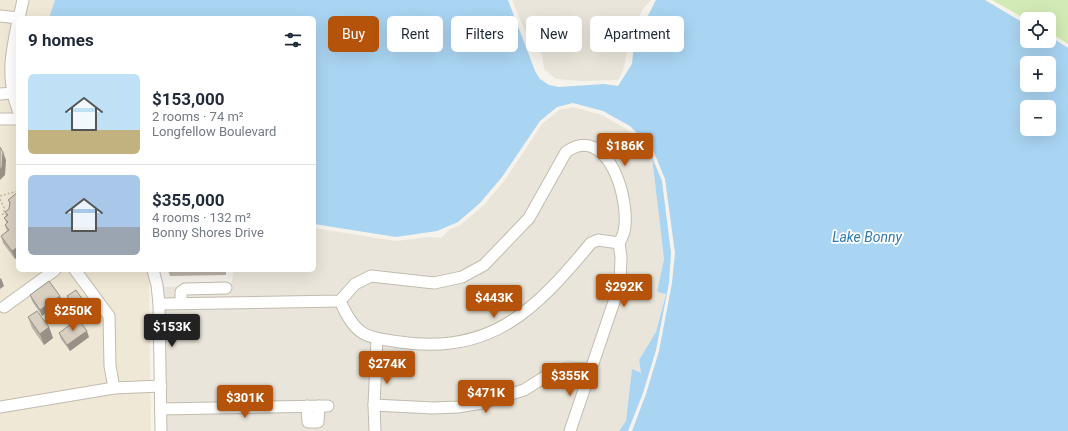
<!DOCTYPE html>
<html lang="en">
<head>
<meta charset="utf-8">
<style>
	body { margin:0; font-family:Roboto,sans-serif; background:#f2f2f3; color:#1f2937; height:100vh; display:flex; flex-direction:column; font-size:15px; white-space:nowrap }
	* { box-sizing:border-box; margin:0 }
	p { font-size:13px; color:#747a83 }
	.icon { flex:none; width:22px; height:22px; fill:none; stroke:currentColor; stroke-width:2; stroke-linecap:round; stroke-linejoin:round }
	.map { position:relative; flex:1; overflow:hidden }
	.details { position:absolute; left:16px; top:16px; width:300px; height:256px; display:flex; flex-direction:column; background:#fff; border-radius:6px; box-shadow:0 4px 16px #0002 }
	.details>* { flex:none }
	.hud { position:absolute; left:328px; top:16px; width:380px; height:36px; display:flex; gap:8px }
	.fabs { position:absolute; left:1020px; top:12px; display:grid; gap:8px }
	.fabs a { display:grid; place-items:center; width:36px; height:36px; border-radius:6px; background:#fff; box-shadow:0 4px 16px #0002; font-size:20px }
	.price { position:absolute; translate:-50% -34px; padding:0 9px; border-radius:4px; background:#b45309; color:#fff; font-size:13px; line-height:26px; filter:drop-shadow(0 1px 2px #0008) }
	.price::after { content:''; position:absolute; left:50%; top:24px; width:12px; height:9px; margin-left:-6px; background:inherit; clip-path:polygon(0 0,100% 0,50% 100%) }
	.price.selected { background:#222; color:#fff }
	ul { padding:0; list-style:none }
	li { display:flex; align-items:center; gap:12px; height:100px; padding:0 12px }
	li+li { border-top:1px solid #e0e1e3 }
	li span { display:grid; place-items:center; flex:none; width:112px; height:80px; border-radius:6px; color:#555 }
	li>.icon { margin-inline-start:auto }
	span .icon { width:48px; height:48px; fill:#fffc; stroke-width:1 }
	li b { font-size:17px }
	h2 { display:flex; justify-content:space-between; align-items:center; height:48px; padding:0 12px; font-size:17px }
	.tag { padding:0 14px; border-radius:6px; background:#fff; box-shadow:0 4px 16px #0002; font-size:14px; line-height:36px }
	.tag.selected { background:#b45309; color:#fff }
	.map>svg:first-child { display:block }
	.residential { fill:#eae5da }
	.education { fill:#efe8d6 }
	.green { fill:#d2eab5 }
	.water { fill:#a9d4f2; fill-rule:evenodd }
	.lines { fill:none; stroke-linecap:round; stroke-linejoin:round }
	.minor-casing { stroke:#c2bbae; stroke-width:13 }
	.path { stroke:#c4b79f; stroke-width:1.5; stroke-dasharray:2 2; stroke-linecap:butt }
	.minor { stroke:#fff; stroke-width:11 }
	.wall { fill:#bab2a6 }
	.shaded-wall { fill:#979187 }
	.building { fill:#d8cfc1; stroke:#979187 }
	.labels { text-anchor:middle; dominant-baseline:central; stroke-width:3.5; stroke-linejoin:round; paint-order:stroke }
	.water-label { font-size:14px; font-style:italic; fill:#2e7ab2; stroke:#fff }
</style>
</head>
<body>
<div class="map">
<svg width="1068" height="431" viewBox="0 0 1068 431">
	<rect width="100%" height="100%" fill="#f6f3ec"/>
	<g class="residential">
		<polygon points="512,0 651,0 642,10 628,49 623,71 618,80 581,81 556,79 544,69 542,55 533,39 525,31"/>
		<polygon points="573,107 602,115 628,130 650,152 652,157 664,259 657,292 666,293 656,332 639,360 641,374 632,370 626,421 619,431 574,431 594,374 629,219 600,146 592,141 582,140 564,146 526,215 482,261 461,272 434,278 378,271 339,296 163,299 162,287 231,285 234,270 314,270 314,228 396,241 429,237 441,238 449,230 460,225 483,206 505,180 542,124 559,110"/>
		<polygon points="583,149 596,154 612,175 620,202 620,231 617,238 599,236 538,295 513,315 473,335 435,341 392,336 367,331 353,317 345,301 357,288 372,281 464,281 486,269 532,221 569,155"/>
		<polygon points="598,245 616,247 616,282 589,364 567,363 556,366 523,385 481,398 457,403 433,403 379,400 381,344 435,350 475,343 501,333 517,323 593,247"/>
		<polygon points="338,305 373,343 371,431 165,431 165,413 332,410 332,401 165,404 163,308"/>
		<polygon points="567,372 586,373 565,431 379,431 378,410 433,413"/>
	</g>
	<polygon class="education" points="0,0 55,0 49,18 18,18 18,270 155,270 149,279 151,431 0,431"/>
	<polygon class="green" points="992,0 1068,0 1068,44 1049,32 1049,19 1027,20"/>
	<g class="water">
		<path d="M55,0H508L535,71L540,79L549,85L559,87L604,84L618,86L632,64L634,43L656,0H985L1027,25V41H1049V36L1068,48V431H632L646,394L659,351L672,283L675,253L665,179L653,150L630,126L603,111L573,103L557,107L540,121L502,177L480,203L458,222L437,231L396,237L314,224V18H49ZM1027,63H1049V85H1027ZM1027,107H1049V129H1027Z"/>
		<polygon points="652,157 662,181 671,253 669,283 656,350 643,393 628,431 619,431 626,421 632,369 641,373 639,360 656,332 666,294 657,292 664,259"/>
	</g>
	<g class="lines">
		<g class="minor-casing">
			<g id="minor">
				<polyline points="0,16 18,18"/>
				<polyline points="19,18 23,0"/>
				<path d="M18,21C11,54 6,78 18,110"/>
				<polyline points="0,94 13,93"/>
				<polyline points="0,119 18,119"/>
				<polyline points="75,270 109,316 110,366 114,388"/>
				<polyline points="153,270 157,285 159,304 161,431"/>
				<path d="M340,301C356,336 364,337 400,342C492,356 537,308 591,243L598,240L619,243"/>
				<polyline points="181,303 181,292 185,289 226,288"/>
				<path d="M159,304L340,301L355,284L371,276L434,283L462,277L484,265L529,218L566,152C608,122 631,201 624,232C623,235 621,240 619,243"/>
				<polyline points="4,307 55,270"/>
				<polyline points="374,405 433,408 458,407 482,403 524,390 548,375 567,368 591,369"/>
				<polyline points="307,406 308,422 318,422 319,406"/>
				<polyline points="0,407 114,388 161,386"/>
				<polyline points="161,409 328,406"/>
				<polyline points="375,431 374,405 377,339"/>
				<polyline points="570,431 620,284 621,257 619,243"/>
			</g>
		</g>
		<g class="path">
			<polyline points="0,196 18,191"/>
			<polyline points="0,199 4,208 4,214 0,215"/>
		</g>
		<use href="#minor" class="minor"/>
	</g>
	<g class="wall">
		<polygon points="18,192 15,259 3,243 1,236 7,231 5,225 7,224 4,218 6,216 5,212 9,209 10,204 8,200"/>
		<polygon points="168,270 226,270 226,275 170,276"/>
		<polygon points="30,295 62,301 42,316 32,301"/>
		<polygon points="67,296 89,310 80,316 68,300"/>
		<polygon points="28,317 49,327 53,338 44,345 32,328"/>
		<polygon points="59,333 89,337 70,351 61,339"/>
	</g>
	<g class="shaded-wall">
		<polygon points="3,152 6,160 5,175 0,180 0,170"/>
		<polygon points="18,247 18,257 15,259 12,251"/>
		<polygon points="1,278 4,286 0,289 0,279"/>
		<polygon points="60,296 62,301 42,316 40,310"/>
		<polygon points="87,306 89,310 80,316 79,312"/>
		<polygon points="49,327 53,338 44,345 40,334"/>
		<polygon points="87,331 89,337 70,351 67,345"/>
	</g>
	<g class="building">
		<polygon points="0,147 3,152 2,167 0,170"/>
		<polygon points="18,192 18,247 12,251 1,236 9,230 5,225 8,222 4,218 8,215 5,212 9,209 10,202 8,200"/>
		<polygon points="49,281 60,296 40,310 30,295"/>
		<polygon points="76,290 87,306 79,312 67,296"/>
		<polygon points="37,311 49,327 40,334 28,317"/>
		<polygon points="78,319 87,331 67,345 59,333"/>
	</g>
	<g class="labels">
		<g class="water-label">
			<text x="867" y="237">Lake Bonny</text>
		</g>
	</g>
</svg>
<div class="fabs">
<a><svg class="icon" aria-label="locate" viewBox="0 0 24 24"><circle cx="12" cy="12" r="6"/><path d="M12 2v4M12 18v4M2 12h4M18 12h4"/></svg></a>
<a>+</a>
<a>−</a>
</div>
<b class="price" style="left:625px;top:167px">$186K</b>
<b class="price" style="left:624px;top:308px">$292K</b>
<b class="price" style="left:494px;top:319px">$443K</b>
<b class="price" style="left:73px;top:332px">$250K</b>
<b class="price selected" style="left:172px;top:348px">$153K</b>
<b class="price" style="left:387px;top:385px">$274K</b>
<b class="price" style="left:570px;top:397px">$355K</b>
<b class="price" style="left:486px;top:414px">$471K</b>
<b class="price" style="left:245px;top:419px">$301K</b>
<div class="hud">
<a class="tag selected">Buy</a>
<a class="tag">Rent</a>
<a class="tag">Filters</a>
<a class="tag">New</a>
<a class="tag">Apartment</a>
</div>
<section class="details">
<h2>9 homes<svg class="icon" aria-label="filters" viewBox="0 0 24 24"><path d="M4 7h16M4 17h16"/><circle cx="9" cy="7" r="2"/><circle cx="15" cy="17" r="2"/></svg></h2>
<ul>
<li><span style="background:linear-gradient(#bfe0f5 70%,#c2b280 0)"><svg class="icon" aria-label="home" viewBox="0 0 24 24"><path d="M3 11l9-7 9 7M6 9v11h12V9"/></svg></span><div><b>$153,000</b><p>2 rooms · 74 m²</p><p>Longfellow Boulevard</p></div></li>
<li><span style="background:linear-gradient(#a9c7e8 65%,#9aa5b1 0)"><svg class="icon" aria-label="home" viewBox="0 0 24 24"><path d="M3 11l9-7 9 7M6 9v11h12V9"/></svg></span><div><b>$355,000</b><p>4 rooms · 132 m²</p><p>Bonny Shores Drive</p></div></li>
</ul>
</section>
</div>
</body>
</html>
